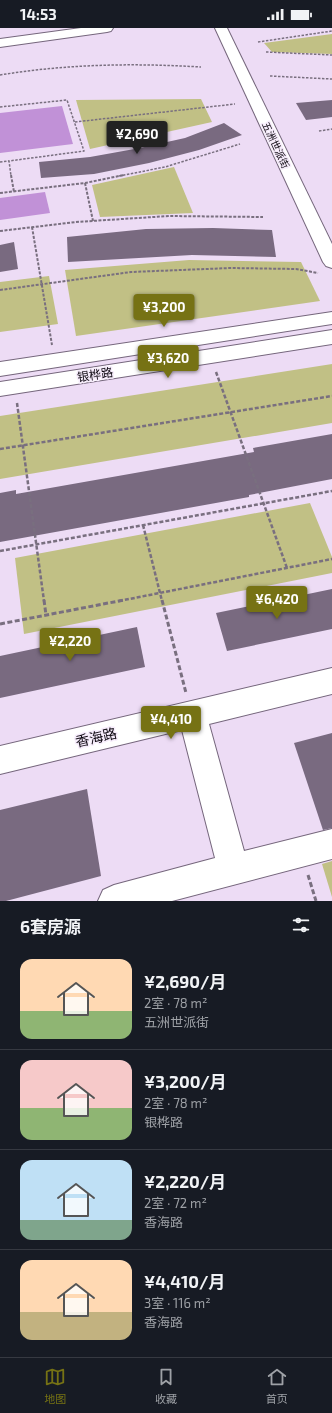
<!DOCTYPE html>
<html lang="zh">
<head>
<meta charset="utf-8">
<style>
	body { margin:0; font-family:"Exo 2","Noto Sans SC",sans-serif; background:#242831; color:#f1f3f6; height:100vh; display:flex; flex-direction:column; font-size:15px; white-space:nowrap }
	* { box-sizing:border-box; margin:0 }
	p { font-size:13px; color:#9ea1a6 }
	.icon { flex:none; width:22px; height:22px; fill:none; stroke:currentColor; stroke-width:2; stroke-linecap:round; stroke-linejoin:round }
	.map { position:relative; height:873px; overflow:hidden }
	.drawer { display:flex; flex-direction:column; background:#171b24; flex:1 }
	.drawer>* { flex:none }
	.price { position:absolute; translate:-50% -34px; padding:0 9px; border-radius:4px; background:#767214; color:#fff; font-size:13px; line-height:26px; filter:drop-shadow(0 1px 2px #0008) }
	.price::after { content:''; position:absolute; left:50%; top:24px; width:12px; height:9px; margin-left:-6px; background:inherit; clip-path:polygon(0 0,100% 0,50% 100%) }
	.price.current { background:#222; color:#fff }
	ul { padding:0; list-style:none }
	li { display:flex; align-items:center; gap:12px; height:100px; padding:0 20px }
	li+li { border-top:1px solid #363941 }
	li span { display:grid; place-items:center; flex:none; width:112px; height:80px; border-radius:12px; color:#555 }
	li>.icon { margin-inline-start:auto }
	span .icon { width:48px; height:48px; fill:#fffc; stroke-width:1 }
	li b { font-size:17px }
	h2 { display:flex; justify-content:space-between; align-items:center; height:48px; padding:0 20px; font-size:17px }
	.status { display:flex; justify-content:space-between; align-items:center; height:28px; padding:0 20px; background:#171b24; direction:ltr }
	.status svg { height:11px; fill:currentColor }
	.tabs { display:flex; justify-content:space-around; align-items:center; height:56px; border-top:1px solid #363941; background:#171b24; font-size:11px; color:#9ea1a6 }
	.tabs a { display:grid; justify-items:center; gap:2px }
	.tabs .current { color:#767214 }
	.map>svg:first-child { display:block }
	.green { fill:#c1c085 }
	.water { fill:#c191d7 }
	.building { fill:#796a80 }
	.lines { fill:none; stroke-linecap:round; stroke-linejoin:round }
	.minor-casing { stroke:#75667c; stroke-width:2 }
	.major-casing { stroke:#75667c; stroke-width:2 }
	.path-far3 { stroke:#796f7f; stroke-width:1.5; stroke-dasharray:2.5 1.5; stroke-linecap:butt }
	.path-far2 { stroke:#796f7f; stroke-width:2; stroke-dasharray:3 1.5; stroke-linecap:butt }
	.path-far1 { stroke:#796f7f; stroke-width:2.5; stroke-dasharray:4 2; stroke-linecap:butt }
	.path { stroke:#796f7f; stroke-width:3; stroke-dasharray:5 2.5; stroke-linecap:butt }
	.minor { fill:#fff; fill-rule:evenodd }
	.major { fill:#fff; fill-rule:evenodd }
	.labels { text-anchor:middle; dominant-baseline:central; stroke-width:3; stroke-linejoin:round; paint-order:stroke }
	.far-street-label { font-size:10px; fill:#0f0a12; stroke:#f6ecfb }
	.street-label { font-size:12px; fill:#0f0a12; stroke:#f6ecfb }
	.near-street-label { font-size:14px; fill:#0f0a12; stroke:#f6ecfb }
</style>
</head>
<body>
<div class="status"><b>14:53</b><svg viewBox="0 0 49 12"><path d="M0 12V9h3v3zM5 12V6h3v6zM10 12V3h3v9zM15 12V0h3v12zM26 1h20v11H26zM47 4h2v5h-2z"/></svg></div>
<div class="map">
<svg width="332" height="873" viewBox="0 0 332 873">
	<rect width="100%" height="100%" fill="#eddcf5"/>
	<g class="green">
		<polygon points="332,6 332,26 272,24 264,15"/>
		<polygon points="201,71 212,94 90,121 76,72"/>
		<polygon points="174,139 193,185 100,189 92,157"/>
		<polygon points="189,232 301,234 320,273 76,308 65,242"/>
		<polygon points="49,248 58,296 0,304 0,254"/>
		<polygon points="332,336 332,395 0,451 0,388"/>
		<polygon points="310,475 332,529 332,545 24,606 15,530"/>
		<polygon points="332,833 332,869 322,836"/>
	</g>
	<g class="water">
		<polygon points="62,78 73,116 0,125 0,85"/>
		<polygon points="45,164 50,185 0,192 0,170"/>
	</g>
	<g class="building">
		<polygon points="332,72 332,89 306,92 296,75"/>
		<polygon points="224,95 242,107 199,122 149,135 94,146 41,150 39,134 90,129 140,120 185,110"/>
		<polygon points="213,200 272,202 276,229 192,227 68,234 67,209 146,201"/>
		<polygon points="14,214 18,241 0,244 0,217"/>
		<polygon points="332,406 332,451 249,467 249,469 0,514 0,465 16,462 16,466 254,424 253,420"/>
		<polygon points="332,561 332,601 227,623 216,585"/>
		<polygon points="137,599 145,639 0,670 0,628"/>
		<polygon points="332,705 332,800 323,802 294,715"/>
		<polygon points="87,761 101,848 6,873 0,873 0,782"/>
	</g>
	<g class="lines">
		<g class="minor-casing">
			<g id="minor">
				<polygon points="81,0 113,0 111,3 107,4 0,19 0,11"/>
				<polygon points="215,0 227,0 332,216 332,240 326,238 323,234"/>
				<polygon points="332,640 332,666 209,696 244,823 332,801 332,831 172,873 98,873 103,862 114,857 215,830 182,702 0,746 0,718"/>
			</g>
		</g>
		<g class="major-casing">
			<g id="major">
				<polygon points="332,284 332,296 0,348 0,334"/>
				<polygon points="332,302 332,316 0,368 0,354"/>
			</g>
		</g>
		<g class="path-far3">
			<polyline points="258,14 332,3"/>
			<polyline points="266,24 332,27"/>
			<path d="M0,47C67,36 133,35 201,39"/>
			<polyline points="270,48 332,51"/>
			<polyline points="0,79 67,72 84,123 9,133 11,148"/>
			<polyline points="75,94 235,76"/>
			<polyline points="319,103 332,101"/>
			<polyline points="0,134 9,133"/>
			<polyline points="119,148 165,139 240,116"/>
		</g>
		<g class="path-far2">
			<polyline points="11,147 14,164"/>
			<polyline points="85,155 93,193"/>
			<polyline points="0,165 85,155 124,147"/>
			<polyline points="32,199 52,317"/>
			<polyline points="0,203 76,194 169,188 263,189"/>
			<polyline points="0,262 131,244 231,240 296,241 318,245"/>
		</g>
		<g class="path-far1">
			<polyline points="216,344 287,540"/>
			<polyline points="17,375 44,573"/>
			<polyline points="0,421 332,368"/>
			<polyline points="143,497 162,573"/>
			<polyline points="0,523 332,463"/>
			<polyline points="119,573 332,531"/>
		</g>
		<g class="path">
			<polyline points="44,572 46,587"/>
			<polyline points="162,572 186,665"/>
			<polyline points="0,596 124,572"/>
			<polyline points="308,847 316,873"/>
		</g>
		<use href="#minor" class="minor"/>
		<use href="#major" class="major"/>
	</g>
	<g class="labels">
		<g class="far-street-label">
			<text transform="translate(276 117) rotate(65)">五洲世派街</text>
		</g>
		<g class="street-label">
			<text transform="translate(95 346) rotate(-9)">银桦路</text>
		</g>
		<g class="near-street-label">
			<text transform="translate(96 709) rotate(-13)">香海路</text>
		</g>
	</g>
</svg>
<b class="price current" style="left:137px;top:127px">¥2,690</b>
<b class="price" style="left:164px;top:300px">¥3,200</b>
<b class="price" style="left:168px;top:351px">¥3,620</b>
<b class="price" style="left:277px;top:592px">¥6,420</b>
<b class="price" style="left:70px;top:634px">¥2,220</b>
<b class="price" style="left:171px;top:712px">¥4,410</b>
</div>
<section class="drawer">
<h2>6套房源<svg class="icon" aria-label="filters" viewBox="0 0 24 24"><path d="M4 7h16M4 17h16"/><circle cx="9" cy="7" r="2"/><circle cx="15" cy="17" r="2"/></svg></h2>
<ul>
<li><span style="background:linear-gradient(#ffd9b3 65%,#8fb573 0)"><svg class="icon" aria-label="home" viewBox="0 0 24 24"><path d="M3 11l9-7 9 7M6 9v11h12V9"/></svg></span><div><b>¥2,690/月</b><p>2室 · 78 m²</p><p>五洲世派街</p></div></li>
<li><span style="background:linear-gradient(#f6c9c9 60%,#8fb573 0)"><svg class="icon" aria-label="home" viewBox="0 0 24 24"><path d="M3 11l9-7 9 7M6 9v11h12V9"/></svg></span><div><b>¥3,200/月</b><p>2室 · 78 m²</p><p>银桦路</p></div></li>
<li><span style="background:linear-gradient(#bfe0f5 75%,#7fa58c 0)"><svg class="icon" aria-label="home" viewBox="0 0 24 24"><path d="M3 11l9-7 9 7M6 9v11h12V9"/></svg></span><div><b>¥2,220/月</b><p>2室 · 72 m²</p><p>香海路</p></div></li>
<li><span style="background:linear-gradient(#ffd9b3 65%,#c2b280 0)"><svg class="icon" aria-label="home" viewBox="0 0 24 24"><path d="M3 11l9-7 9 7M6 9v11h12V9"/></svg></span><div><b>¥4,410/月</b><p>3室 · 116 m²</p><p>香海路</p></div></li>
</ul>
</section>
<nav class="tabs">
<a class="current"><svg class="icon" aria-label="map" viewBox="0 0 24 24"><path d="M3 6l6-2 6 2 6-2v14l-6 2-6-2-6 2zM9 4v14M15 6v14"/></svg>地图</a>
<a><svg class="icon" aria-label="saved" viewBox="0 0 24 24"><path d="M7 4h10v16l-5-4-5 4z"/></svg>收藏</a>
<a><svg class="icon" aria-label="home" viewBox="0 0 24 24"><path d="M3 11l9-7 9 7M6 9v11h12V9"/></svg>首页</a>
</nav>
</body>
</html>
